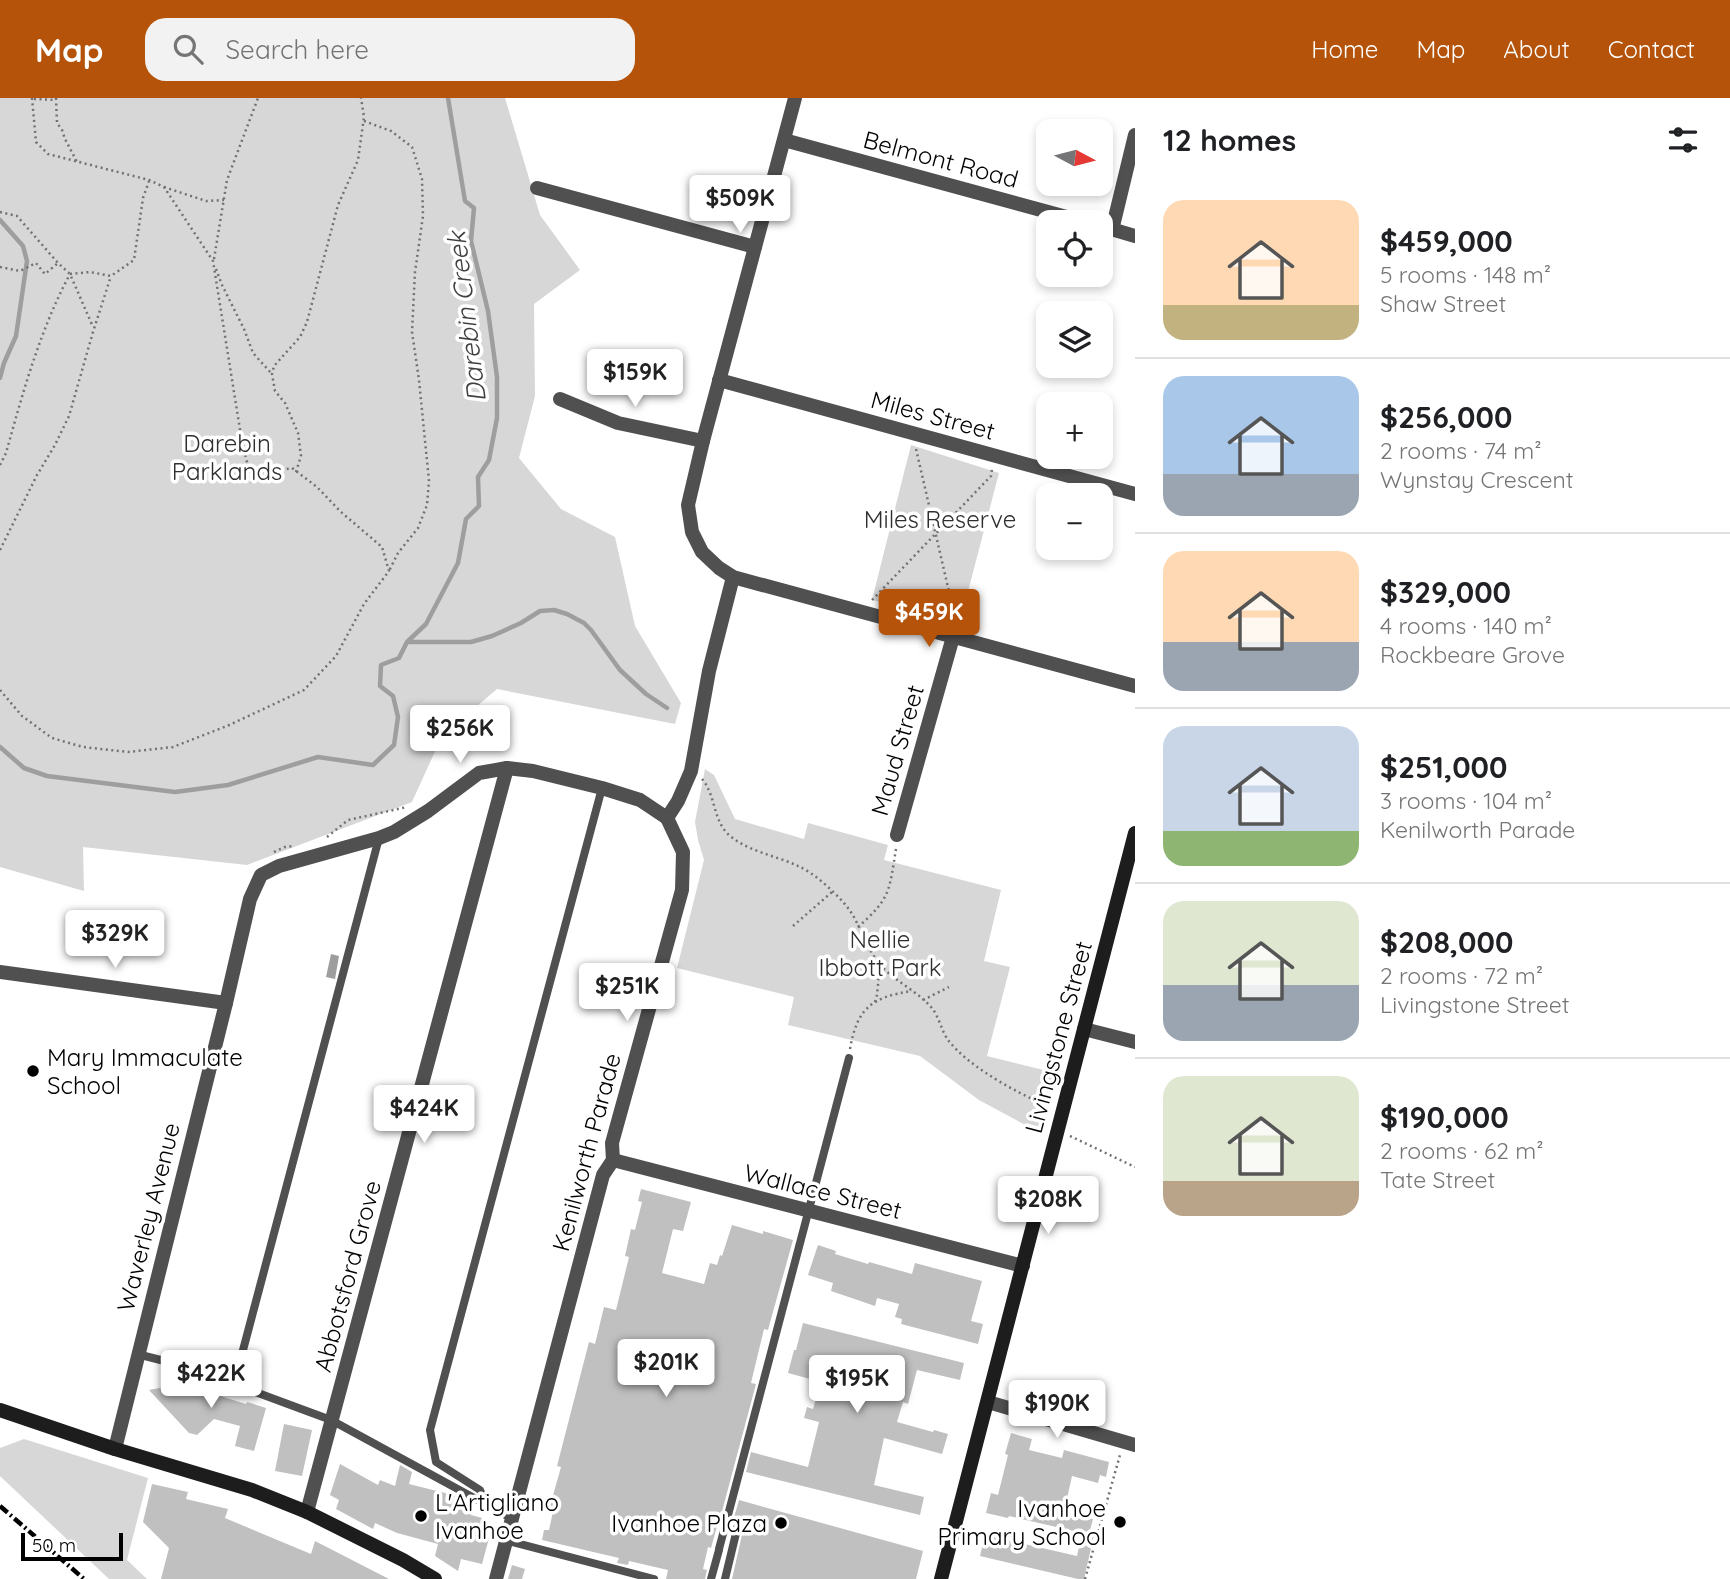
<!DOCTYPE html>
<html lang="en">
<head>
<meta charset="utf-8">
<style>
	body { margin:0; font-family:Quicksand,sans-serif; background:#f2f2f2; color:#202124; height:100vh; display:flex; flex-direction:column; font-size:26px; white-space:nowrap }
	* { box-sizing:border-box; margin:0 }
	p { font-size:23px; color:#757577 }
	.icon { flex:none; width:38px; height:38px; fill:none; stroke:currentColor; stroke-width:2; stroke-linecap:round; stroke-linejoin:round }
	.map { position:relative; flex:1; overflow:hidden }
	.details { display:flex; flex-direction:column; background:#fff; width:595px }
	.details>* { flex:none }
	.needle { width:46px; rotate:97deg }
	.tools { position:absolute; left:1036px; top:21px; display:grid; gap:14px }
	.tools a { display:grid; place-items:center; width:77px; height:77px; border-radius:14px; background:#fff; box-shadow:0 4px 10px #0003; font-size:35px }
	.scale { position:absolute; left:21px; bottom:18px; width:102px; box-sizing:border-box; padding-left:7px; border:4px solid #000; border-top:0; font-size:19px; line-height:24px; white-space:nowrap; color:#000; -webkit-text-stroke:5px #fff; paint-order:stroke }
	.price { position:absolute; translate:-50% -60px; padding:0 16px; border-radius:7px; background:#fff; color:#222; font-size:23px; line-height:46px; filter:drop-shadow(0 2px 4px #0008) }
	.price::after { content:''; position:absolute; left:50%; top:42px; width:21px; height:16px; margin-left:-10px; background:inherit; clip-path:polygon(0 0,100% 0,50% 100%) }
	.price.selected { background:#b45309; color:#fff }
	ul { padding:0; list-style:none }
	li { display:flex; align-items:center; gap:21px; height:175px; padding:0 28px }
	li+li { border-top:2px solid #e0e0e0 }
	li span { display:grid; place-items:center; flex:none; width:196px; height:140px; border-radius:21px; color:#555 }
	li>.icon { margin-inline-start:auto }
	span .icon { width:84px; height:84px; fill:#fffc; stroke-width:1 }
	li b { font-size:30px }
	h2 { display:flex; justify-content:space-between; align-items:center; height:84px; padding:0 28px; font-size:30px }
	header { display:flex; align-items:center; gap:42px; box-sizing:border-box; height:98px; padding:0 35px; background:#b45309; color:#fff }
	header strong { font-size:33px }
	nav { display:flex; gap:38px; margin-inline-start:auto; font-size:24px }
	.search { width:490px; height:63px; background:#f2f2f2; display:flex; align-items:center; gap:18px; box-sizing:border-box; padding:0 24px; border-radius:21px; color:#757577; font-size:26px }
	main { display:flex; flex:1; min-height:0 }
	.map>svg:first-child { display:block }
	.green { fill:#d7d7d7 }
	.water { fill:#9e9e9e }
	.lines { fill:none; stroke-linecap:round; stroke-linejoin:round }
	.stream { stroke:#9e9e9e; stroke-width:4.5 }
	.building { fill:#c0c0c0 }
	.path { stroke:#727272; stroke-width:2.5; stroke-dasharray:2 3.5; stroke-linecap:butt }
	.lane { stroke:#505050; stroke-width:8 }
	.street { stroke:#505050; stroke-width:14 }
	.secondary { stroke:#1d1d1d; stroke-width:14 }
	.rail { stroke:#000; stroke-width:4.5; stroke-dasharray:10 3.5 2 3.5; stroke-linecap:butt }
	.poi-dot { fill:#000; stroke:#fff; stroke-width:2.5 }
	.labels { text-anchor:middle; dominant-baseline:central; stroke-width:7; stroke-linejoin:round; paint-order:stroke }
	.street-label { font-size:24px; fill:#000; stroke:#fff }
	.park-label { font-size:24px; fill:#2e2e2e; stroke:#fff }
	.poi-label { font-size:24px; fill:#000; stroke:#fff; text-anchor:start }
	.water-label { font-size:26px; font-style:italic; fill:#3f3f3f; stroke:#fff }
</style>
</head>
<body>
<header>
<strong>Map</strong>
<div class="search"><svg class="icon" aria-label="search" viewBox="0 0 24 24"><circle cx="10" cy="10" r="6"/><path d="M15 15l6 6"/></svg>Search here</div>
<nav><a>Home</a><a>Map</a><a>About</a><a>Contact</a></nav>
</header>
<main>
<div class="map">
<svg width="1135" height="1481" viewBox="0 0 1135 1481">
	<rect width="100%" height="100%" fill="#fff"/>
	<g class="green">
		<polygon points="0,0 505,0 540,117 580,172 534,206 535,298 519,360 561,411 615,439 635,528 681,605 675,626 497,591 442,638 412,704 247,767 83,749 84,793 0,769"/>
		<polygon points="911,347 999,375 960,524 872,502"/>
		<polygon points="705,671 714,677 735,721 804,741 808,725 888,747 884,762 1001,792 984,863 1010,869 987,958 1056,975 1040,1035 979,1002 920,958 788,927 794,899 677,870 704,762 698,742 695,724"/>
		<polygon points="24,1341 148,1380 127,1462 147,1481 109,1481 0,1378 0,1350"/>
	</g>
	<polygon class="water" points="331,856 339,858 335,881 326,879"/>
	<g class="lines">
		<g class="stream">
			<polyline points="0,122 23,148 27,163 16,238 4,265 0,280"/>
			<polyline points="408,544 471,544 492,538 521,525 540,513 554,512 567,516 584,525 591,532 620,572 646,596 667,610"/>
			<polyline points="0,649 24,670 47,678 175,694 228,687 318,659 373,667 394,647 398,619 393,598 380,588 381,567 399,560 407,544 426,526 458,465 466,421 479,408 478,379 489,362 497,320 497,279 488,213 471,143 474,110 465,103 448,0"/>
		</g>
	</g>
	<g class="building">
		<polygon points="641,1091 691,1104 683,1133 673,1131 662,1175 704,1186 710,1165 717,1167 720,1157 722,1158 732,1127 763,1136 763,1133 793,1142 768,1232 764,1231 751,1285 756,1286 720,1421 719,1421 711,1450 708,1449 703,1471 707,1472 705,1481 666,1481 668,1472 629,1463 628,1467 617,1465 619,1460 542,1442 544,1432 549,1432 554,1409 550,1408 561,1369 557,1368 589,1244 595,1246 604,1209 616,1212 629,1159 625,1158 631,1131 635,1132 642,1104 638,1103"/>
		<polygon points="818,1147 836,1153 835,1156 868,1166 869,1164 912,1176 915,1165 982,1183 971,1223 983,1226 978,1246 901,1226 902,1221 895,1219 899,1206 877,1200 875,1208 831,1193 833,1185 808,1177"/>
		<polygon points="803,1225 964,1265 960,1282 917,1272 908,1306 903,1304 897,1324 933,1334 934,1332 948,1336 942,1356 884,1340 874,1387 924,1399 920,1417 746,1374 751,1354 808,1369 819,1324 804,1320 807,1309 813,1311 821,1284 788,1275 794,1252 796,1252"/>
		<polygon points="207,1281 215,1284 217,1297 246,1306 247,1304 266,1310 254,1353 235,1348 240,1328 214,1321 197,1337 189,1335 149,1292"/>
		<polygon points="284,1326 312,1332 302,1378 275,1373"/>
		<polygon points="1011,1335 1032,1341 1029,1352 1062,1360 1064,1352 1109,1364 1106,1379 1100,1377 1098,1385 1072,1378 1064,1414 1093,1421 1089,1436 1094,1437 1084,1481 1078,1481 980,1458 985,1437 1077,1458 1082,1435 1009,1418 1008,1420 986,1415 991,1395 998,1397 1008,1357 1005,1356"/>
		<polygon points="340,1366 378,1387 380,1382 395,1388 400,1367 412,1374 409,1386 457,1398 474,1407 471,1417 486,1421 483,1431 491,1433 482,1466 461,1461 458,1473 435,1458 438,1446 397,1435 375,1425 373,1431 336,1411 339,1402 330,1397"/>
		<polygon points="152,1386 188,1394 186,1401 228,1411 225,1420 311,1456 315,1443 389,1481 161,1481 169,1450 143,1424"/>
		<polygon points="739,1402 923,1453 916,1481 732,1481 744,1428 743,1423 740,1421 733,1423"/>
		<polygon points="512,1467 525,1471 522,1481 508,1481"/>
	</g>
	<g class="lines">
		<g class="path">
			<polyline points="32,0 36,44 48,56 149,82 164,89 213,163 242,344 252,385"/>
			<polyline points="56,0 57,25 62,32 65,41 77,64"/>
			<polyline points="34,1 56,2"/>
			<polyline points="364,23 391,33 412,49 422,81 423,118 415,174 412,234 419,282 429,383 427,407 418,430 398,455 389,473"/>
			<polyline points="164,89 206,103 224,102"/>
			<polyline points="0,114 17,118 58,165 70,176 93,229"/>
			<polyline points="214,161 227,82 258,0"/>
			<polyline points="0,169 20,173 36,165 45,176 58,165"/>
			<polyline points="216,171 222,187 244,231 253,255 271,275"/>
			<polyline points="70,176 90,174 111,178 134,162 143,100 149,83"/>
			<polyline points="916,351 956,524"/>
			<path d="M0,367L6,355C23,294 40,232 70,176"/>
			<polyline points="296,374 301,358 298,335 285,305 275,293 272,276 274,268 300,239 307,224 338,107 358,62 364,19 361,0"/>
			<polyline points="0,452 37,377 55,347 69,318 93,234 111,178"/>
			<polyline points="872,502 991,378 992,371"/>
			<polyline points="0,592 22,618 52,640 83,649 128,654 173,649 227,628 304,592 336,558 364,506 389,473 382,449 341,414 317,389 292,370 256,377 250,375"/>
			<path d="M702,681C715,696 713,719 726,734C744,753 775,757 798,768C814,775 831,791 843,804C859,821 864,846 878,864C893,883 915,891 931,909C939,918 941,932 948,942C969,969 1014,993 1045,1007L1051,1005"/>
			<polyline points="327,739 348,722 407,709"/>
			<polyline points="274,754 285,749 294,748"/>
			<polyline points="793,828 832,794"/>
			<path d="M858,829C891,800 889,793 896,751"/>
			<polyline points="923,902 949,889"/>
			<polyline points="875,904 877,897 880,866"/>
			<path d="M850,951C857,910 872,899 912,893"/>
			<polyline points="1070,1038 1135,1069"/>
			<polyline points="1085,1481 1120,1357"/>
		</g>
		<g class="lane">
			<polyline points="379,740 234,1286 331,1322 511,1420"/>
			<polyline points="137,1256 188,1269 219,1272 237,1276"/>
			<polyline points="486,1406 480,1392 436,1364 430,1332 602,690"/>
			<polyline points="505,1442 654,1481"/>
			<polyline points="719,1451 849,960"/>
			<polyline points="711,1481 719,1452"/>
			<polyline points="725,1481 738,1427"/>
		</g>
		<g class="street">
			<polyline points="795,0 703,343 688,407 692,434 702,454 719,470 733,479 1135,588"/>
			<polyline points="784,42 1085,124"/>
			<polyline points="537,90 755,149"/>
			<polyline points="1101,128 1135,138"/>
			<polyline points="1112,132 1135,37"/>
			<polyline points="719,282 1135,396"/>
			<polyline points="560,301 618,325 703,343"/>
			<polyline points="667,720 678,703 691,673 709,573 733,479"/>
			<polyline points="897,737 953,539"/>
			<polyline points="0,874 226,905"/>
			<polyline points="1084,931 1135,944"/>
			<polyline points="613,1062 1023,1168"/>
			<polyline points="988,1304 1135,1347"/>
			<polyline points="115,1351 226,905 250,801 261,777 279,768 379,740 394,734 428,713 479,675 507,670 533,673 602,690 640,702 667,720"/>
			<polyline points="307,1414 507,670"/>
			<polyline points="496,1481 603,1077 613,1062 612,1045 682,792 683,754 667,720"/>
		</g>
		<g class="secondary">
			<polyline points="0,1312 115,1351 252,1392 307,1414 403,1462 435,1481"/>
			<polyline points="941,1481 1135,735"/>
		</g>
		<polyline class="rail" points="0,1408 84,1481"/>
	</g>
	<g class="poi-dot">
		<circle cx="33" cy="973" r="7"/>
		<circle cx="421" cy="1418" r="7"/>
		<circle cx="1120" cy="1424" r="7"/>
		<circle cx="781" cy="1425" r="7"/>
	</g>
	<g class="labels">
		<g class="street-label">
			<text transform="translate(941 61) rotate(15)">Belmont Road</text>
			<text transform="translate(933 317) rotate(15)">Miles Street</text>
			<text transform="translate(897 652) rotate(-74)">Maud Street</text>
			<text transform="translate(1058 939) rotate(-75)">Livingstone Street</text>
			<text transform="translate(586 1054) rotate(-75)">Kenilworth Parade</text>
			<text transform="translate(823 1093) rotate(14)">Wallace Street</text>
			<text transform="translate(148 1119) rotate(-76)">Waverley Avenue</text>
			<text transform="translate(347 1178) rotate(-75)">Abbotsford Grove</text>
		</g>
		<g class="park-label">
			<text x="227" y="345">Darebin<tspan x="227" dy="28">Parklands</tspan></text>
			<text x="940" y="421">Miles Reserve</text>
			<text x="880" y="841">Nellie<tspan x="880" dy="28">Ibbott Park</tspan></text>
		</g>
		<g class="poi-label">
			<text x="47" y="959">Mary Immaculate<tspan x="47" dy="28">School</tspan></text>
			<text x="435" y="1404">L'Artigliano<tspan x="435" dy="28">Ivanhoe</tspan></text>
			<text x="1106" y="1410" text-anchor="end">Ivanhoe<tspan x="1106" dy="28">Primary School</tspan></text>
			<text x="767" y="1425" text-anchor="end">Ivanhoe Plaza</text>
		</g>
		<g class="water-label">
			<text transform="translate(466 219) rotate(-97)">Darebin Creek</text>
		</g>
	</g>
</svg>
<div class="tools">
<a><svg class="needle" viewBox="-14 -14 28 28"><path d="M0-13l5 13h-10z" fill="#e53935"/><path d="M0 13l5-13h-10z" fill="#757577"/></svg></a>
<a><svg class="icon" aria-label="locate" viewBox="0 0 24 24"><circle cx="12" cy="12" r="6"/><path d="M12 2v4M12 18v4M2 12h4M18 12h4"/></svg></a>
<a><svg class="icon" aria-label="layers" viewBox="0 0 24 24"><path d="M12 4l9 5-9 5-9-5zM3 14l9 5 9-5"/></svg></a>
<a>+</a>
<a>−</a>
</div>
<div class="scale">50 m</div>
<b class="price" style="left:740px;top:137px">$509K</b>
<b class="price" style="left:635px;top:311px">$159K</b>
<b class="price selected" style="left:929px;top:551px">$459K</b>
<b class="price" style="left:460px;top:667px">$256K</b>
<b class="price" style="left:115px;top:872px">$329K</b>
<b class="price" style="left:627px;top:925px">$251K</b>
<b class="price" style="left:424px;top:1047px">$424K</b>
<b class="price" style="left:1048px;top:1138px">$208K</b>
<b class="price" style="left:666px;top:1301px">$201K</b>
<b class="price" style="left:211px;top:1312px">$422K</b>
<b class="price" style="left:857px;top:1317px">$195K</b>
<b class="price" style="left:1057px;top:1342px">$190K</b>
</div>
<section class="details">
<h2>12 homes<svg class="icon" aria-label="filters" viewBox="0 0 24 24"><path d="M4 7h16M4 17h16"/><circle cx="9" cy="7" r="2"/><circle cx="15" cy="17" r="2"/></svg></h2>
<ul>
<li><span style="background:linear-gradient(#ffd9b3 75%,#c2b280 0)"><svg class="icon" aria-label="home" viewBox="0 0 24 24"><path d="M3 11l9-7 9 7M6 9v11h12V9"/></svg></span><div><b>$459,000</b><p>5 rooms · 148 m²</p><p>Shaw Street</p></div></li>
<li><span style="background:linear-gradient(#a9c7e8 70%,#9aa5b1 0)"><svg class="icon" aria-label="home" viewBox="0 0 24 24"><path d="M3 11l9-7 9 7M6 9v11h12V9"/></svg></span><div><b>$256,000</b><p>2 rooms · 74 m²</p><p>Wynstay Crescent</p></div></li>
<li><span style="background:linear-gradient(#ffd9b3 65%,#9aa5b1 0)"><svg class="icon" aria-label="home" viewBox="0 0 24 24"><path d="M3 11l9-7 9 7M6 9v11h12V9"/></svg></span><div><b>$329,000</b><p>4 rooms · 140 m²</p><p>Rockbeare Grove</p></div></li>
<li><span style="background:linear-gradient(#c9d6e8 75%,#8fb573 0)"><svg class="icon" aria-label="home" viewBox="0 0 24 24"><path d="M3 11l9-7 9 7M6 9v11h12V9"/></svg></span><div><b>$251,000</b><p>3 rooms · 104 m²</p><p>Kenilworth Parade</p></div></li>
<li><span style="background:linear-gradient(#dfe7d0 60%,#9aa5b1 0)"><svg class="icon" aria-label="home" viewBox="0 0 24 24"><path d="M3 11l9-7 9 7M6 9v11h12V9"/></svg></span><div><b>$208,000</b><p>2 rooms · 72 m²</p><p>Livingstone Street</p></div></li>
<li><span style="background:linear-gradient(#dfe7d0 75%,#b9a48a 0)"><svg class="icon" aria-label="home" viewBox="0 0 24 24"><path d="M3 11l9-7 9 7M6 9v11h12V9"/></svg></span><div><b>$190,000</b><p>2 rooms · 62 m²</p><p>Tate Street</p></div></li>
</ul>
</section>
</main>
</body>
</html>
